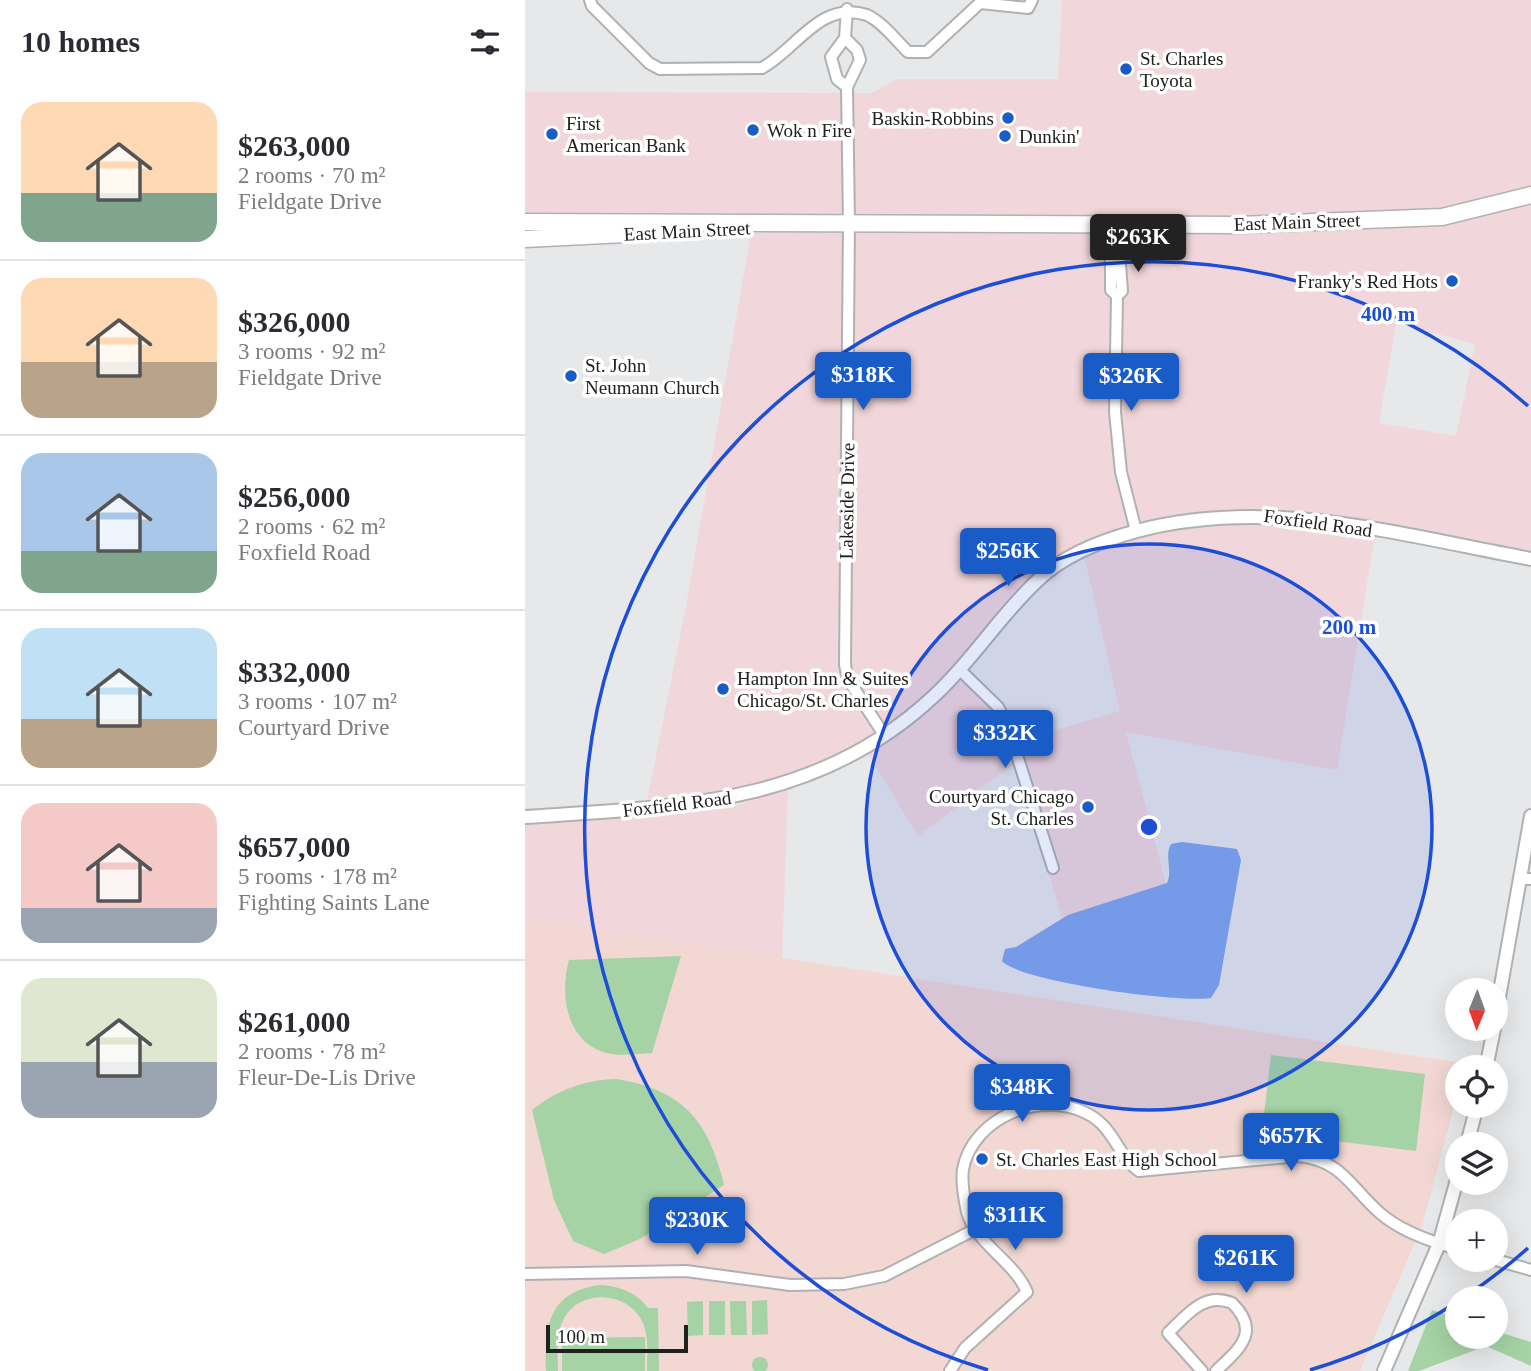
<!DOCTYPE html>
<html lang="en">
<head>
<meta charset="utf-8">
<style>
	body { margin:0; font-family:"Times New Roman",serif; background:#f7f7f7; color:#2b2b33; height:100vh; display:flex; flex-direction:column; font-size:26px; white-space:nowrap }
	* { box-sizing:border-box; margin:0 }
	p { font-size:23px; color:#7c7c81 }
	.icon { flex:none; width:38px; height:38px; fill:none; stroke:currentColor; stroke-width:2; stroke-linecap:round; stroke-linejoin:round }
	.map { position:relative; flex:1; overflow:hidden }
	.details { display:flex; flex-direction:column; background:#fff; width:525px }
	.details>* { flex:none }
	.needle { width:46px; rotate:181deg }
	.buttons { position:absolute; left:920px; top:978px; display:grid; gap:14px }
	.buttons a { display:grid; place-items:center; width:63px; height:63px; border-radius:50%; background:#fff; box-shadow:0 7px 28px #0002; font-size:35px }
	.scale { position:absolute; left:21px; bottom:18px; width:142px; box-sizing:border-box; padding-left:7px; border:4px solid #202021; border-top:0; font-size:19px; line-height:24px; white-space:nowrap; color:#202021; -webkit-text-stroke:5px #fff; paint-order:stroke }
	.price { position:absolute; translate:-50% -60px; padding:0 16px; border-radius:7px; background:#195bc7; color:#fff; font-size:23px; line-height:46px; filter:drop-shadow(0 2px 4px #0008) }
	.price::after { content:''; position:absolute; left:50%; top:42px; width:21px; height:16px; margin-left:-10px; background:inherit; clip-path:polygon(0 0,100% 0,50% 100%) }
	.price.current { background:#222; color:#fff }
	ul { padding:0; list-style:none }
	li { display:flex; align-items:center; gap:21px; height:175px; padding:0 21px }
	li+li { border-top:2px solid #e1e1e2 }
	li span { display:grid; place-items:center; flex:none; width:196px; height:140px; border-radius:21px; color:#555 }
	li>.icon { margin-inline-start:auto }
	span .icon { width:84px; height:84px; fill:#fffc; stroke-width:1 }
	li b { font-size:30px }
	h2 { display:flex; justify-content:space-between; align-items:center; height:84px; padding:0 21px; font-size:30px }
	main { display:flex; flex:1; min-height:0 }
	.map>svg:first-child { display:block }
	.commercial { fill:#f1d7db; fill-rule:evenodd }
	.education { fill:#f2d7d3 }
	.green { fill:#a5d3a5 }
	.water { fill:#81a5ea }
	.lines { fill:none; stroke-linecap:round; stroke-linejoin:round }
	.minor-casing { stroke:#b0b1b3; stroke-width:14 }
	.tertiary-casing { stroke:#b0b1b3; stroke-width:16 }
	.primary-casing { stroke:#b0b1b3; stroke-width:19 }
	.minor { stroke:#fff; stroke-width:10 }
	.tertiary { stroke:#fff; stroke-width:12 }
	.primary { stroke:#fff; stroke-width:16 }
	.ring { fill:none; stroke:#1d4ed8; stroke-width:3.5 }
	.poi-dot { fill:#195bc7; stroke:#fff; stroke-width:2.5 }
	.labels { text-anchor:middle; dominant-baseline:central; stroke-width:7; stroke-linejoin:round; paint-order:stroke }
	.poi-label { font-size:19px; fill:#202021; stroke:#fff; text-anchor:start }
	.street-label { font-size:19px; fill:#202021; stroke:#fff }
	.centre { fill:#1d4ed8; stroke:#fff; stroke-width:3.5 }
	.ring-label { font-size:21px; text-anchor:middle; font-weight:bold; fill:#1d4ed8; stroke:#fff; stroke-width:7; stroke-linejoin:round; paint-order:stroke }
</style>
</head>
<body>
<main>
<section class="details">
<h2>10 homes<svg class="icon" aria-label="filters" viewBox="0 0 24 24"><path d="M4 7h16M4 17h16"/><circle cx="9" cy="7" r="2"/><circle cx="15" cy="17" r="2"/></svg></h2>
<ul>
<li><span style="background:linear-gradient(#ffd9b3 65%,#7fa58c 0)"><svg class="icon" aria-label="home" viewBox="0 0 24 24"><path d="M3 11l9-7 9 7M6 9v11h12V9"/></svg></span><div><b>$263,000</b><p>2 rooms · 70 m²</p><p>Fieldgate Drive</p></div></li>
<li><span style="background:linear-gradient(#ffd9b3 60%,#b9a48a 0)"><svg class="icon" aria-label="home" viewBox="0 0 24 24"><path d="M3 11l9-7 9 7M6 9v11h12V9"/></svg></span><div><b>$326,000</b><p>3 rooms · 92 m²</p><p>Fieldgate Drive</p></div></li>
<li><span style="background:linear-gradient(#a9c7e8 70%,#7fa58c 0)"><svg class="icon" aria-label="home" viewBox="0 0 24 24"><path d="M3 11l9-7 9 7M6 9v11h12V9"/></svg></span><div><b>$256,000</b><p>2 rooms · 62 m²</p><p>Foxfield Road</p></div></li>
<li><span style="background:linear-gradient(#bfe0f5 65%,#b9a48a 0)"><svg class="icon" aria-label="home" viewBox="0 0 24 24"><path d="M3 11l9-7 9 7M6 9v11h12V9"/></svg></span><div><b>$332,000</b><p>3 rooms · 107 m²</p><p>Courtyard Drive</p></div></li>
<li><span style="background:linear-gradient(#f6c9c9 75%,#9aa5b1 0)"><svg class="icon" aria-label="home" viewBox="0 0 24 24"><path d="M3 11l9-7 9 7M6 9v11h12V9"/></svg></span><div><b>$657,000</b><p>5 rooms · 178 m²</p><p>Fighting Saints Lane</p></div></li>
<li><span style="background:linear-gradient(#dfe7d0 60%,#9aa5b1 0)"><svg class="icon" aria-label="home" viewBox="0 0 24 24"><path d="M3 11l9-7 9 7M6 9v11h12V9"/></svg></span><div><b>$261,000</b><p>2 rooms · 78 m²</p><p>Fleur-De-Lis Drive</p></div></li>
</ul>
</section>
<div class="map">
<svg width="1006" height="1371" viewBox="0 0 1006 1371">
	<rect width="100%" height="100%" fill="#e7e8ea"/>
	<g class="commercial">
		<polygon points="537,0 1006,0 1006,190 914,212 677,219 0,216 0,92 347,93 372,79 533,79"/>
		<path d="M1006,200V555L781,512L700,510L614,527L601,473L596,416L595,229L820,224ZM871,323L950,344L931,436L854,423Z"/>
		<polygon points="328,228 587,228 586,442 603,528 542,553 507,577 406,695 354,734 294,767 237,787 121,806 161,606 226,233"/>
		<polygon points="733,518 850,534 812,770 601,732 644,895 539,925 491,762 393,836 342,752 440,669 478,707 494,741 595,711 559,555 609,536 656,526"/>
		<polygon points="263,789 257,958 0,918 0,824 127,815 213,805"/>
	</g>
	<polygon class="education" points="0,918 942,1064 941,1067 933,1068 933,1092 897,1226 835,1371 0,1371"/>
	<g class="green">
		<path d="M156,956L127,1053C111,1054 93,1057 78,1052C40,1039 35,993 44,960Z"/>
		<polygon points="746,1055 900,1074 891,1151 737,1132"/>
		<path d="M91,1079C158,1090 183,1120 199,1185L115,1239L79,1254L48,1241L29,1200L7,1110C33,1090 58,1080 91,1079Z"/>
		<path d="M74,1285C94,1286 111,1292 123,1308H133L134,1371H122C122,1356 124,1337 118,1323C104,1291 56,1288 39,1318C30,1334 33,1353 33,1371H21C20,1327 22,1293 74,1285Z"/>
		<polygon points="242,1300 243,1334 227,1335 227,1301"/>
		<polygon points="178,1301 178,1335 163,1336 162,1302"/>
		<rect x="184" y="1301" width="16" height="34"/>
		<polygon points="205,1301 221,1301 222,1335 206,1335"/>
		<polygon points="907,1310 933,1318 933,1337 971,1337 971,1331 1006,1342 1006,1366 961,1346 894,1371 883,1371"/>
		<polygon points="120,1337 120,1371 37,1371 37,1338"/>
		<circle cx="235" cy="1365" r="8"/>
	</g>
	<path class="water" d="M657,842L712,849L716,860L694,985L686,998C655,1003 496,982 477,961L480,949L491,947L543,915L642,883C648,871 639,856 646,844Z"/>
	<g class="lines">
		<g class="minor-casing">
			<g id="minor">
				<path d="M65,0L67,6L124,63L135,69L237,68C272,49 295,0 342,15C357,22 371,40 383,52H402L458,0"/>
				<polyline points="455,3 503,8 507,0"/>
				<polyline points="322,9 320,38 306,57 312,79 322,87"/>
				<polyline points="320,38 332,50 335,60 322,87 324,224 320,665 323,679 359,735"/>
				<polyline points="592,224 597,291 592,296 590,412 596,472 611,531"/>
				<polyline points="592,249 586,257 586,290 592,296"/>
				<polyline points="435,670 473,707 482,724 528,868"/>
				<polyline points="995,879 1006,879"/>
				<polyline points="971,1260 1006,1270"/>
				<polyline points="0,1274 161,1271 265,1285 319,1284 359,1276 449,1230"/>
				<path d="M425,1371L440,1348L502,1292C489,1261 452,1245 442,1212C439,1198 436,1183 438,1169C448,1117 516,1090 561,1113C589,1126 593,1157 614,1171L774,1156C818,1161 825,1187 855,1213C875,1231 907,1242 933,1249"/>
				<path d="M677,1371L643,1333C661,1316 679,1291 707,1303C737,1332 713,1350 691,1371"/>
			</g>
		</g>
		<g class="tertiary-casing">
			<g id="tertiary">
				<path d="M0,817C150,807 293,806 410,695C448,660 475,615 513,580C539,555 578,540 612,531C745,496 875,535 1006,559"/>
				<polyline points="971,1014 1006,816"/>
				<polyline points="961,1068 969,1029"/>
				<polyline points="942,1144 952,1106"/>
				<polyline points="859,1371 914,1244 933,1176"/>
			</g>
		</g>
		<g class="primary-casing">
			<g id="primary">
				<polyline points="0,222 712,225 917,217 1006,195"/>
				<polyline points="0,239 140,232"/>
			</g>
		</g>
		<use href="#minor" class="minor"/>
		<use href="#tertiary" class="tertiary"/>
		<use href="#primary" class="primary"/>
	</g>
	<circle cx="624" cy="827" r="283" fill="#1d4ed8" fill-opacity=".12"/>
	<g class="ring">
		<circle cx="624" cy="827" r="283"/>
		<path d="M1003 1248A566 566 0 0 1 941 1296M932 1302A566 566 0 0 1 785 1370M463 1370A566 566 0 1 1 1003 406"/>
	</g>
	<g class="poi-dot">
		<circle cx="601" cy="69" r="7"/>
		<circle cx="483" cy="118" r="7"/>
		<circle cx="228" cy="130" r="7"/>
		<circle cx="27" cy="134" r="7"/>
		<circle cx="480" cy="136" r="7"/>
		<circle cx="927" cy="281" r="7"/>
		<circle cx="46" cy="376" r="7"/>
		<circle cx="198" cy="689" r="7"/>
		<circle cx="563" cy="807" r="7"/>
		<circle cx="457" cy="1159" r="7"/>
	</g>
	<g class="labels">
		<g class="poi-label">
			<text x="615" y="58">St. Charles<tspan x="615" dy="22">Toyota</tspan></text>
			<text x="469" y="118" text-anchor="end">Baskin-Robbins</text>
			<text x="41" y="123">First<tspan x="41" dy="22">American Bank</tspan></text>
			<text x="242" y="130">Wok n Fire</text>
			<text x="494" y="136">Dunkin'</text>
			<text x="913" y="281" text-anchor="end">Franky's Red Hots</text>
			<text x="60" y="365">St. John<tspan x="60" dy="22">Neumann Church</tspan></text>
			<text x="212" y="678">Hampton Inn &amp; Suites<tspan x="212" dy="22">Chicago/St. Charles</tspan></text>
			<text x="549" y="796" text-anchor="end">Courtyard Chicago<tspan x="549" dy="22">St. Charles</tspan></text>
			<text x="471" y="1159">St. Charles East High School</text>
		</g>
		<g class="street-label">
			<text transform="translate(772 222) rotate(-2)">East Main Street</text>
			<text transform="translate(162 231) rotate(-3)">East Main Street</text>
			<text transform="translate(322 501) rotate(-89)">Lakeside Drive</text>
			<text transform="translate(793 523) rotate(8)">Foxfield Road</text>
			<text transform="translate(152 804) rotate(-7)">Foxfield Road</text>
		</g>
	</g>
	<circle cx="624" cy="827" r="10" class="centre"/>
	<g class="ring-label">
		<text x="863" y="321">400 m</text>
		<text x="824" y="634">200 m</text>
	</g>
</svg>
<div class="buttons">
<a><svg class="needle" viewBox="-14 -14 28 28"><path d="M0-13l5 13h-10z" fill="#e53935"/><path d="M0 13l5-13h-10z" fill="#7c7c81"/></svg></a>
<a><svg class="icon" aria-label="locate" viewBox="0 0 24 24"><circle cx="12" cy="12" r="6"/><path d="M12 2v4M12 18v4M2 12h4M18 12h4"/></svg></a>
<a><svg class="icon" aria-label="layers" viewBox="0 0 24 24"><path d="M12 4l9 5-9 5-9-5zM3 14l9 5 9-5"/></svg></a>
<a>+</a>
<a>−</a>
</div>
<div class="scale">100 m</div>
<b class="price current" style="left:613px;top:274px">$263K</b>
<b class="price" style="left:338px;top:412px">$318K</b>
<b class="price" style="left:606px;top:413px">$326K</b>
<b class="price" style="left:483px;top:588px">$256K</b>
<b class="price" style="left:480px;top:770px">$332K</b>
<b class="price" style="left:497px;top:1124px">$348K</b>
<b class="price" style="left:766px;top:1173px">$657K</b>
<b class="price" style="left:490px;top:1252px">$311K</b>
<b class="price" style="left:172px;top:1257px">$230K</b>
<b class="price" style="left:721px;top:1295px">$261K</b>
</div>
</main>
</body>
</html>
